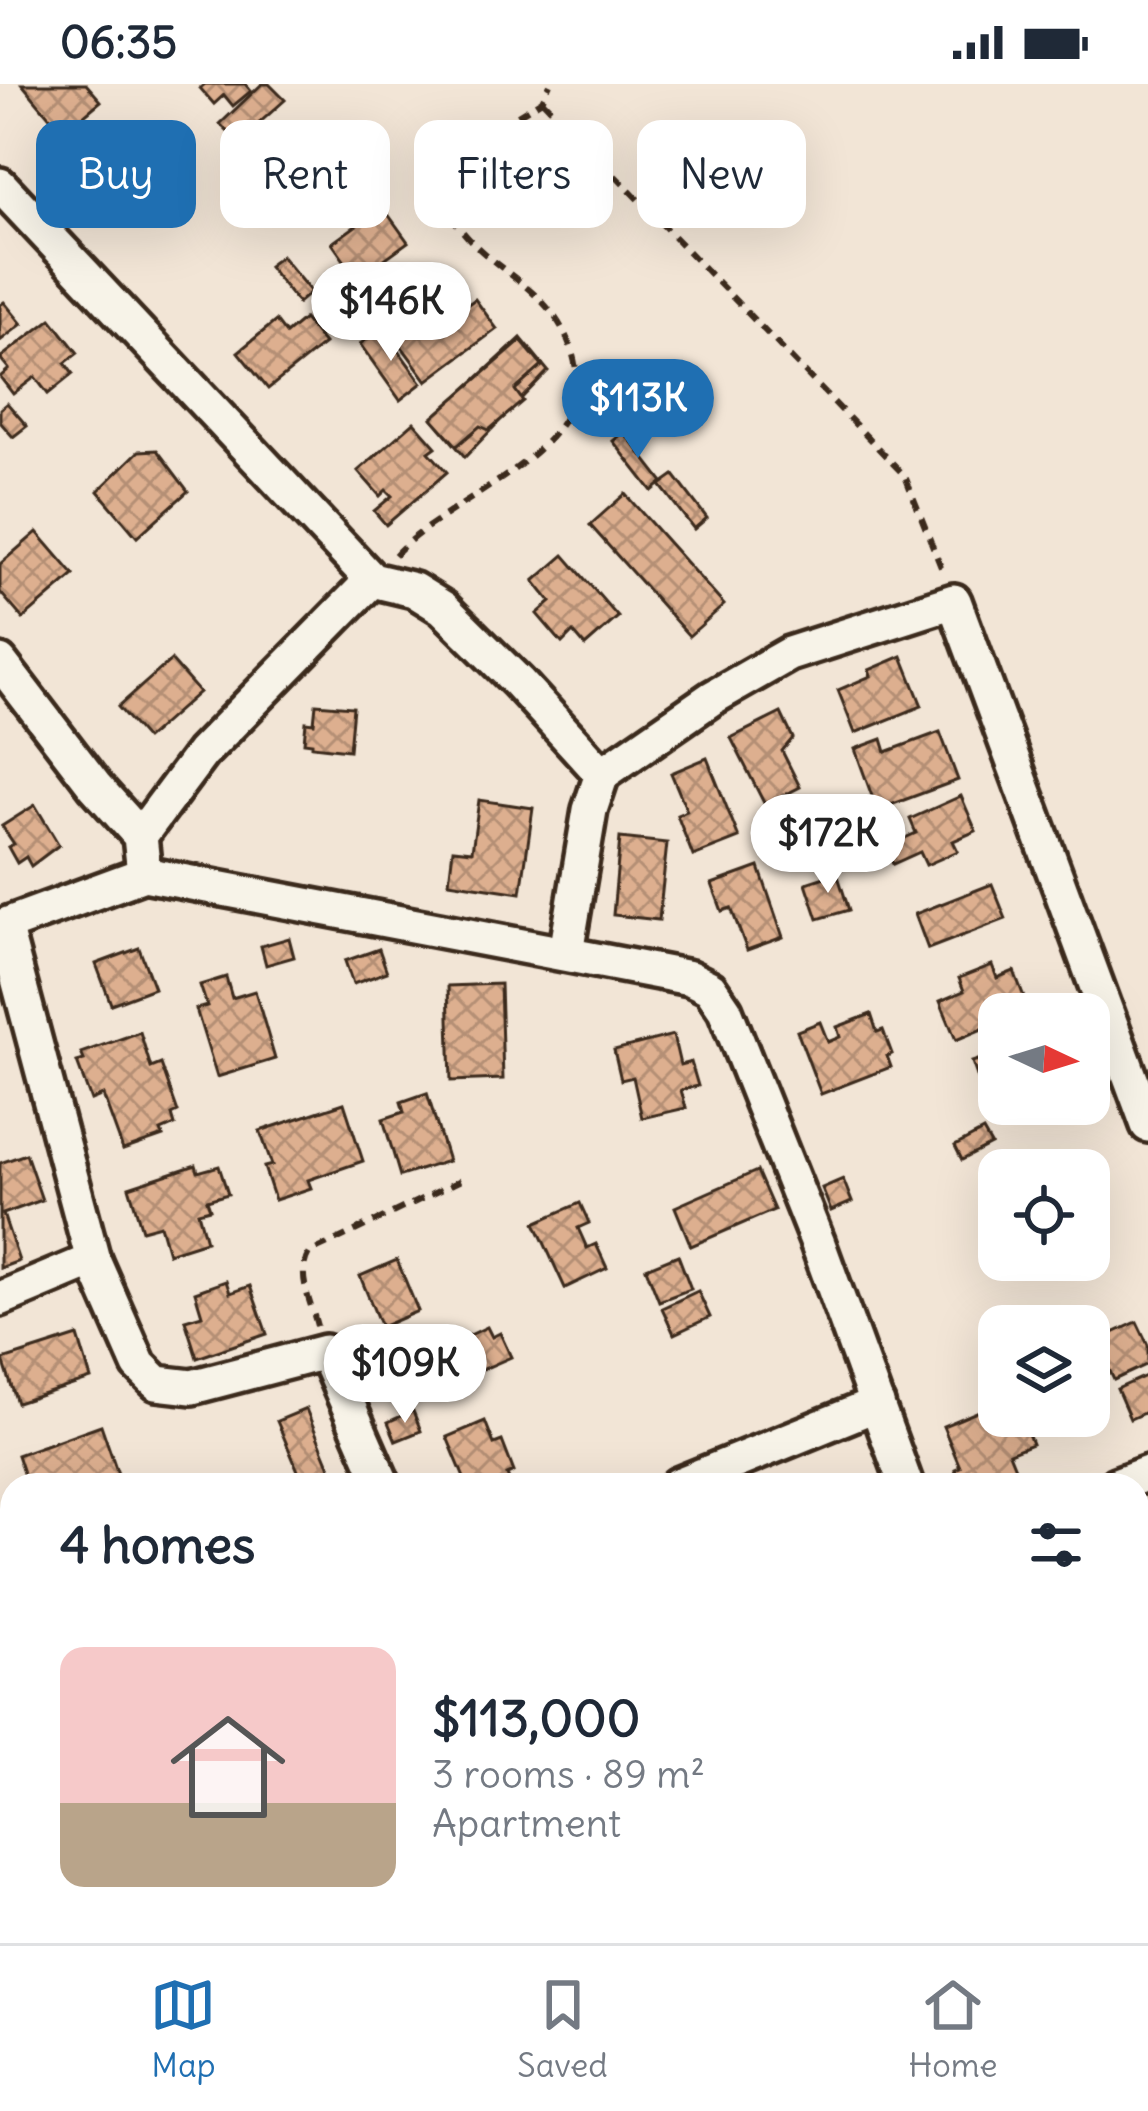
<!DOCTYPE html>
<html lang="en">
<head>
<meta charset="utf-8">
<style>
	body { margin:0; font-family:Delius,sans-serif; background:#f6f6f7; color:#1f2937; height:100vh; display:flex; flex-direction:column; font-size:45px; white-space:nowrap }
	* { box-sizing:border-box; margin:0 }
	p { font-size:39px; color:#747a83 }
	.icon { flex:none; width:66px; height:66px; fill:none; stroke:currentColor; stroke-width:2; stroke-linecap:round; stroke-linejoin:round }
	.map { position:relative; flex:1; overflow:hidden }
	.sheet { position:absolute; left:0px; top:1389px; width:1149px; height:471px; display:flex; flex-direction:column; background:#fff; border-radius:36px 36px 0 0; box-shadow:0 12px 48px #0002 }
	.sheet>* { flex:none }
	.guide { position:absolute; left:36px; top:36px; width:1077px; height:108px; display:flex; gap:24px }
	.needle { width:78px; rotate:94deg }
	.fabs { position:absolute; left:978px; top:909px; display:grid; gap:24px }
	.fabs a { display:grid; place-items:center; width:132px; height:132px; border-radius:24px; background:#fff; box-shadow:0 12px 48px #0002; font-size:60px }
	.price { position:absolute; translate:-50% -102px; padding:0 27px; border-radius:42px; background:#fff; color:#222; font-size:39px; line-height:78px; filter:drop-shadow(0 3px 6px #0008) }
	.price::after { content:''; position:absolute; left:50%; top:72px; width:36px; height:27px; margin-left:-18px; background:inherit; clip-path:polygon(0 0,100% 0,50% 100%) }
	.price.active { background:#1f6fb2; color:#fff }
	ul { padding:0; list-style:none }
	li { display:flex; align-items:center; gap:36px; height:300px; padding:0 60px }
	li span { display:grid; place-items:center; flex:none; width:336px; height:240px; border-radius:24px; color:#555 }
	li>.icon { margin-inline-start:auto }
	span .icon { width:144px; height:144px; fill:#fffc; stroke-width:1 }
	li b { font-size:51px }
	h2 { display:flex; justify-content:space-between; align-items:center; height:144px; padding:0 60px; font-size:51px }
	.tag { padding:0 42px; border-radius:24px; background:#fff; box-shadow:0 12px 48px #0002; font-size:42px; line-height:108px }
	.tag.active { background:#1f6fb2; color:#fff }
	.status { display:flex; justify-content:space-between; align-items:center; height:84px; padding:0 60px; background:#fff; direction:ltr }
	.status svg { height:33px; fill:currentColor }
	.menu { display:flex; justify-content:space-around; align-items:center; height:168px; border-top:3px solid #e0e1e3; background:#fff; font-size:33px; color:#747a83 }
	.menu a { display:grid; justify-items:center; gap:6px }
	.menu .active { color:#1f6fb2 }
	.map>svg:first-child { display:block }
	.building { fill:url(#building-cross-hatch); stroke:#3b2a1e; stroke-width:3 }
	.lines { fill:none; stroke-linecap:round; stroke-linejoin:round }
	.minor-casing { stroke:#3b2a1e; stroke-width:42 }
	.path { stroke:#3b2a1e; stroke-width:6; stroke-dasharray:12 9; stroke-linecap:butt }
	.minor { stroke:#f7f3e8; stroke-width:33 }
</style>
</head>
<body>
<div class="status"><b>06:35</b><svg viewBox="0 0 49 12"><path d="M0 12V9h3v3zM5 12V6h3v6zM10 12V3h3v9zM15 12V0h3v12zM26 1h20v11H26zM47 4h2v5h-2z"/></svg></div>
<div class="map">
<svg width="1148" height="1859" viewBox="0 0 1148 1859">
	<defs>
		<pattern id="building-cross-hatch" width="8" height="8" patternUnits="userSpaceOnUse" patternTransform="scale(3)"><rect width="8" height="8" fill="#ddaf8f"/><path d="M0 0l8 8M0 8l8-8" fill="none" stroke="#b48f74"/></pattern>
	</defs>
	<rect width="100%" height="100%" fill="#f2e5d6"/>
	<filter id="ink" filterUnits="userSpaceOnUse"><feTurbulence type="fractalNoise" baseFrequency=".00833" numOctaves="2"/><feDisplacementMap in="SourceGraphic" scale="24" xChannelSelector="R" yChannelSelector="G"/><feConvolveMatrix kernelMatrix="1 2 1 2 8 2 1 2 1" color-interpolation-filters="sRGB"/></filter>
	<g filter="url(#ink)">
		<g class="building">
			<polygon points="22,0 86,0 101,17 63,49"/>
			<polygon points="205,0 245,0 251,7 233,22 224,11 214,20 200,4"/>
			<polygon points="262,0 269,0 285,16 238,58 220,40"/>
			<polygon points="316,49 344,82 283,135 255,102"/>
			<polygon points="380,119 408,158 357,195 332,159 357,141 349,131 363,120 369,128"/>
			<polygon points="281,172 311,208 298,219 268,182"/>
			<polygon points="443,187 460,210 448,218 456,229 475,215 497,245 427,297 380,233"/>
			<polygon points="4,218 22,240 0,257 0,221"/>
			<polygon points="51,235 78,269 65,279 73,290 48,310 35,293 13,310 0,293 9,285 0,274"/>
			<polygon points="304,235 324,260 268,305 238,268 276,237 286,250"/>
			<polygon points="382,244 422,299 400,316 360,260"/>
			<polygon points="521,254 548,287 465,373 433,335"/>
			<polygon points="521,257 542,282 515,306 523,317 489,346 480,342 457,362 432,334"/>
			<polygon points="7,319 27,342 13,353 0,338 0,325"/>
			<polygon points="414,338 436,363 429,368 447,388 386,441 374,427 392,412 386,406 380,412 358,387"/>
			<polygon points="624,348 663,398 652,407 613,357"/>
			<polygon points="157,366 188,407 137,453 98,407 139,367"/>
			<polygon points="674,391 707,434 694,445 660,401"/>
			<polygon points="625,410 724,521 689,552 590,441"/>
			<polygon points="37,448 74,491 23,535 0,508 0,480"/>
			<polygon points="564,471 618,533 585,562 573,548 562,559 537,530 551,518 534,497"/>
			<polygon points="902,572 922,622 855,649 838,606 871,592 869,586"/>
			<polygon points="171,576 199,608 146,655 118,623"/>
			<polygon points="316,620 353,623 349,666 312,662 312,659 304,658 306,638 314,639"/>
			<polygon points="781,629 793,654 782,667 800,703 765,721 731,654"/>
			<polygon points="940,648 958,696 877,726 855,665 882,655 886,668"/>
			<polygon points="707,674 739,754 693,772 677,731 687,727 671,689"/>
			<polygon points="961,712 976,747 953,757 958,767 926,781 920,768 893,780 885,763 916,749 910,735"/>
			<polygon points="479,716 533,724 521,809 449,798 453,765 472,767"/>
			<polygon points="35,721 59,761 31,782 26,773 17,779 8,763 14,760 2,742"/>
			<polygon points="620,754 667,759 659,836 613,831"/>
			<polygon points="759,783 783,853 747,866 731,824 722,827 712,800"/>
			<polygon points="837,789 849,826 818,835 806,799"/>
			<polygon points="992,800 1006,835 928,865 915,830"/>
			<polygon points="289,854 294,873 266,881 261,862"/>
			<polygon points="139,864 154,904 111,920 96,880"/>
			<polygon points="379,865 387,888 353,900 345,877"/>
			<polygon points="992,881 997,894 1014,887 1029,926 999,930 999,938 956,956 940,917 964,907 959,894"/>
			<polygon points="226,893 232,914 255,907 275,975 217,993 196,925 207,922 200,901"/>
			<polygon points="500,900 503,995 451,997 448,902"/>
			<polygon points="871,930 877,948 883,946 892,970 887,972 891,983 821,1010 797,947 820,938 828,958 840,953 837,943"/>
			<polygon points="140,948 151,984 161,980 178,1028 172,1031 175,1041 161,1047 163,1052 123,1066 103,1011 91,1016 77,978 84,976 81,969"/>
			<polygon points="673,951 680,981 691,978 698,1002 681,1006 686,1024 642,1034 633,993 621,996 614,966"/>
			<polygon points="999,969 999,1020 1005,1020 989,1026 972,978"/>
			<polygon points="427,1009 448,1077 400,1092 383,1035 404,1028 401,1018"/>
			<polygon points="344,1019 363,1077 308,1096 311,1104 275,1116 264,1083 272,1081 260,1047"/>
			<polygon points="983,1047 991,1061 962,1076 955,1062"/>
			<polygon points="26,1070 42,1116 3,1130 19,1177 0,1184 0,1079"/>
			<polygon points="196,1081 198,1088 219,1082 228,1110 207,1116 210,1125 198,1128 206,1157 168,1169 160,1141 142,1146 129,1103"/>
			<polygon points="757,1087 774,1126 691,1162 675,1123"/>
			<polygon points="843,1095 852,1118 831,1127 822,1104"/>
			<polygon points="580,1119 589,1139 578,1144 587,1164 596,1160 607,1184 565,1204 535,1139"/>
			<polygon points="678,1171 691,1205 659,1217 646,1184"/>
			<polygon points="397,1176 418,1227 381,1243 360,1192"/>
			<polygon points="226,1197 230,1209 250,1202 267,1250 197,1274 185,1236 202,1231 195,1208"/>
			<polygon points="698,1207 710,1233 674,1250 662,1224"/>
			<polygon points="1137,1238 1148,1261 1148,1280 1114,1296 1096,1257"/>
			<polygon points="487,1243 492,1253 500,1249 511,1273 479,1287 464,1254"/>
			<polygon points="78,1252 91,1295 17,1319 3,1276"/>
			<polygon points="1148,1291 1148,1327 1130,1335 1117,1305"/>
			<polygon points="996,1320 1002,1335 1021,1332 1032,1360 1009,1369 1022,1401 990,1398 961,1401 955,1385 960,1383 943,1342"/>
			<polygon points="306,1325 336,1398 328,1401 304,1401 277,1337"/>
			<polygon points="413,1327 421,1347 396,1357 388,1338"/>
			<polygon points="485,1337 494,1360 502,1357 514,1388 507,1391 511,1401 467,1401 447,1353"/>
			<polygon points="101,1341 118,1390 87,1401 27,1401 17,1371"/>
			<polygon points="1148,1705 1148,1730 1139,1734 1137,1710"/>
			<polygon points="1148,1732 1148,1772 1144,1759 1137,1762 1137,1736"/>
			<polygon points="844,1848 877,1848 853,1859 849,1859"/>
			<polygon points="964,1848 996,1848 998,1859 967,1859"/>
		</g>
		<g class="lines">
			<g class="minor-casing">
				<g id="minor">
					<polyline points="0,101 372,496 414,506 443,524 518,598 602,690 590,726 566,869"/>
					<polyline points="0,578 95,702 140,752 144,790 690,894 710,904 725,926 817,1157 906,1401"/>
					<polyline points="602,690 712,614 789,570 954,517 1148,1041"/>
					<polyline points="140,752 202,669 372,496"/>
					<polyline points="0,843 144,790"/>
					<polyline points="93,1176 139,1281 157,1299 192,1303 325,1268 383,1401"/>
					<polyline points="0,1215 93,1176 4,842"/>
					<polyline points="678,1401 877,1320"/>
					<polyline points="1116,1401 1148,1389"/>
					<polyline points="0,1449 12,1482"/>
					<polyline points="104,1848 108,1859"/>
					<polyline points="685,1848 692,1859"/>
					<polyline points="1105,1848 1111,1859"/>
				</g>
			</g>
			<g class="path">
				<polyline points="542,16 905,392 944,491"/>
				<path d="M395,471C447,413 601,368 573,271C553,200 488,190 453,134C445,122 447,103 446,88L495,45L542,16L550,0"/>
				<path d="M317,1242C311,1218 296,1191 309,1169L461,1096"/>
				<polyline points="270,1848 278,1859"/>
				<polyline points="196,1859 217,1848"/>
				<polyline points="400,1859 430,1848"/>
			</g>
			<use href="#minor" class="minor"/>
		</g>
	</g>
</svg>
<div class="fabs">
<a><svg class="needle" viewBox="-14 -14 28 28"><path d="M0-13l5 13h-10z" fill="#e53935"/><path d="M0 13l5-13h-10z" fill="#747a83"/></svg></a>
<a><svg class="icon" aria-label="locate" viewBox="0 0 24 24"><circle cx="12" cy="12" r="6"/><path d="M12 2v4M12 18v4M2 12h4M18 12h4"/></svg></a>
<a><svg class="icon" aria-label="layers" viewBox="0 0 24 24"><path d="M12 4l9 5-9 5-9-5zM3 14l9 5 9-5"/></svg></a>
</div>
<b class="price" style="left:391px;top:280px">$146K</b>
<b class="price active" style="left:638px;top:377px">$113K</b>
<b class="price" style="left:828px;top:812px">$172K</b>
<b class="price" style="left:405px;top:1342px">$109K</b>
<div class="guide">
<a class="tag active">Buy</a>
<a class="tag">Rent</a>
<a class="tag">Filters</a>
<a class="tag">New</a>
</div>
<section class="sheet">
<h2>4 homes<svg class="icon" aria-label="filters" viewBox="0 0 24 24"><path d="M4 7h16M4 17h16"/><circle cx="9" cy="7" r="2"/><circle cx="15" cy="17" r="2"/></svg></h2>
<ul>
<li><span style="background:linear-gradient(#f6c9c9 65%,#b9a48a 0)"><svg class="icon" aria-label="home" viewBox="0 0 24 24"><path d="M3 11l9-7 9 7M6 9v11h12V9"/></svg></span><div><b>$113,000</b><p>3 rooms · 89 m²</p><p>Apartment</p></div></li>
</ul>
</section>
</div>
<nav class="menu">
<a class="active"><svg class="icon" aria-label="map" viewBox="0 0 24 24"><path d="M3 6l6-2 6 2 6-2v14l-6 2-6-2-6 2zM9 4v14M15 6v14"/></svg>Map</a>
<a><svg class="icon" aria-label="saved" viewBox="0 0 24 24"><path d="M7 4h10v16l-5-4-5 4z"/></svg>Saved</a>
<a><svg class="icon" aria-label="home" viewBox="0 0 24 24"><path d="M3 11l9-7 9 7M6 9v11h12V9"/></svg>Home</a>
</nav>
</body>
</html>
